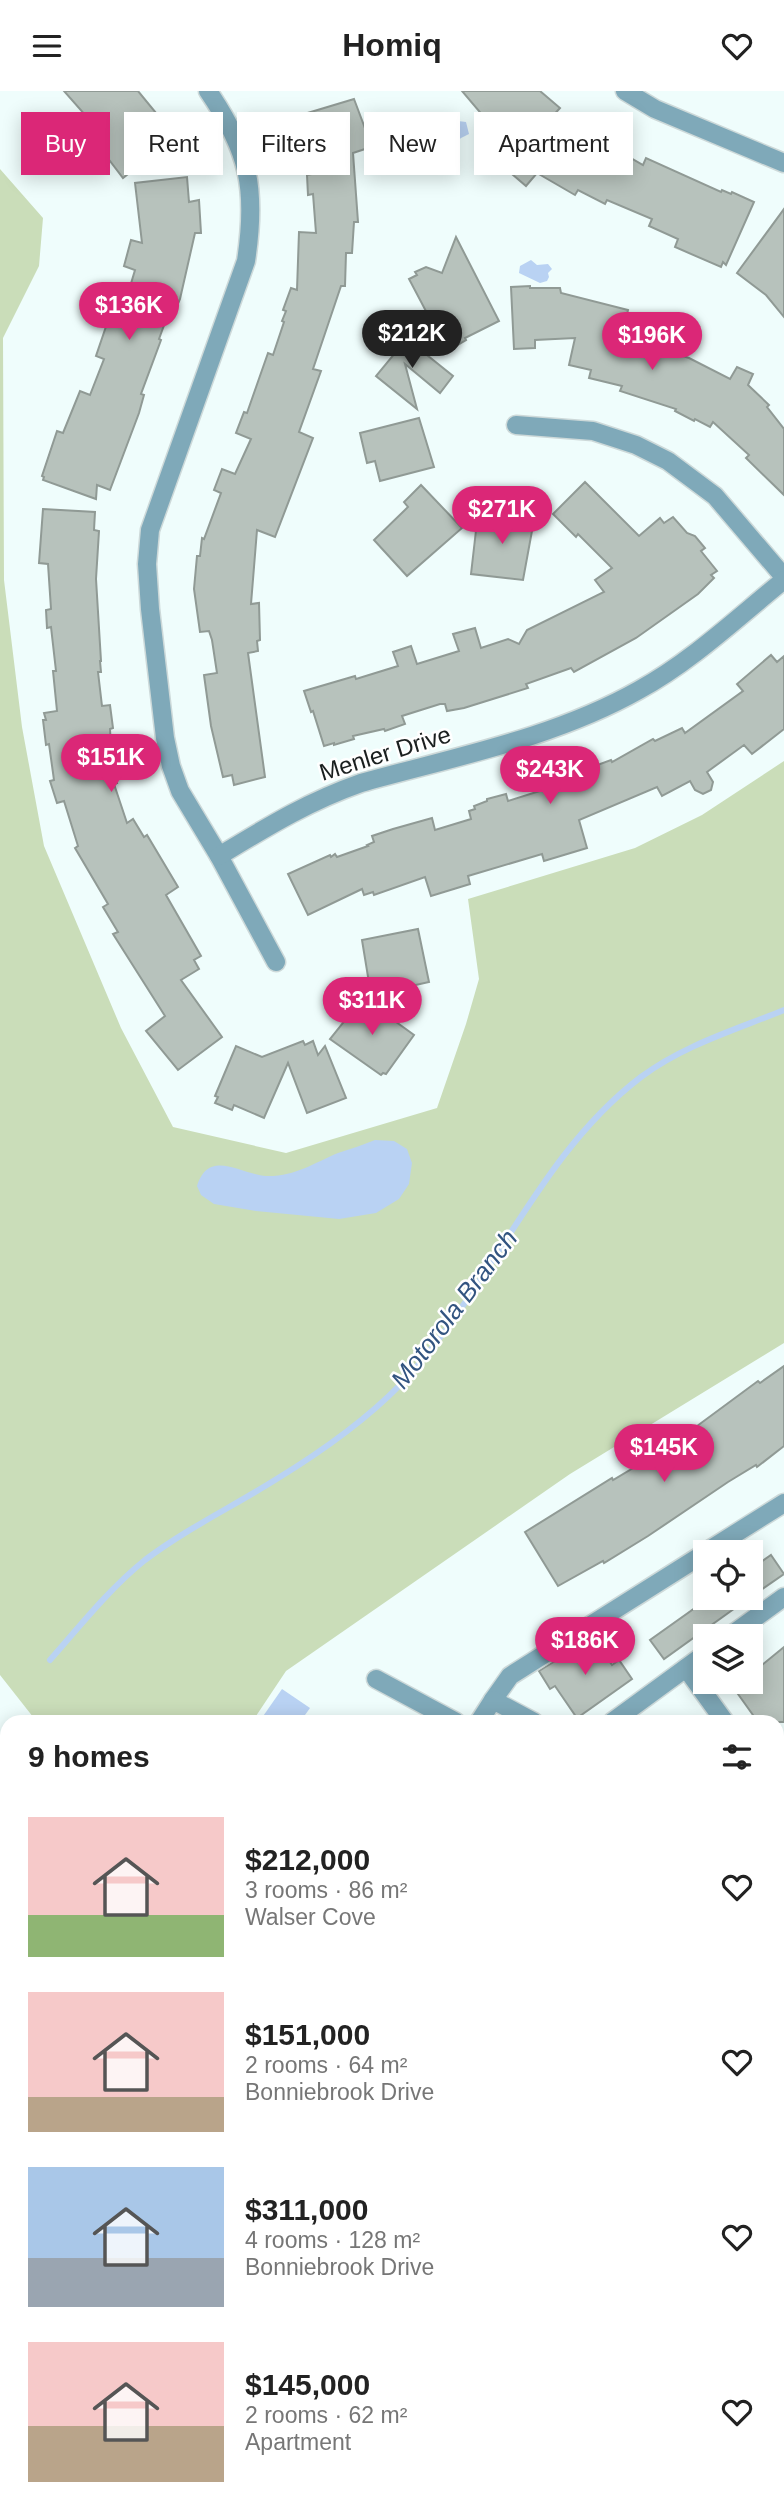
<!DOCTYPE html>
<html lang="en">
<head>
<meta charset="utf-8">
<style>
	body { margin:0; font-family:Arial,sans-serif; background:#f6f6f6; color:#222; height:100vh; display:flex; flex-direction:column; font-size:26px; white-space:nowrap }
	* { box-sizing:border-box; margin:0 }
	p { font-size:23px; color:#767676 }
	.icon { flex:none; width:38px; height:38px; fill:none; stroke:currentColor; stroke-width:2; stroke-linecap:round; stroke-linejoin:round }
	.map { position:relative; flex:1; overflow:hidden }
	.drawer { position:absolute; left:0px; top:1624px; width:784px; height:798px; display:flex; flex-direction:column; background:#fff; border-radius:21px 21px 0 0; box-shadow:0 4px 18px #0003 }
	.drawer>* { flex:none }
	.banner { position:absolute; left:21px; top:21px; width:742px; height:63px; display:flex; gap:14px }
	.controls { position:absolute; left:693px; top:1449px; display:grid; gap:14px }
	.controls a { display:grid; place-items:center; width:70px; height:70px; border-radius:0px; background:#fff; box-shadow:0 4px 18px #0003; font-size:35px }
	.price { position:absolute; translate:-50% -60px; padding:0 16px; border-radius:24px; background:#db2777; color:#fff; font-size:23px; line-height:46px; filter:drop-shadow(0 2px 4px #0008) }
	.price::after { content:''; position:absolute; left:50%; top:42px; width:21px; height:16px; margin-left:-10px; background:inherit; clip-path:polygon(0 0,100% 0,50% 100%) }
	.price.on { background:#222; color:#fff }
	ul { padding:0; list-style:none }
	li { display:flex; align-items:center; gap:21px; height:175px; padding:0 28px }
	li span { display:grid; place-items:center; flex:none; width:196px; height:140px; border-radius:0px; color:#555 }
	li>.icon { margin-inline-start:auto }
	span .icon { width:84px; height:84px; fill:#fffc; stroke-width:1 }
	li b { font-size:30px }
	h2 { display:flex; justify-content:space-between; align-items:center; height:84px; padding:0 28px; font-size:30px }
	.tag { padding:0 24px; border-radius:0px; background:#fff; box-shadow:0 4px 18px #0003; font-size:24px; line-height:63px }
	.tag.on { background:#db2777; color:#fff }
	header { display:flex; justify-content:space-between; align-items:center; height:91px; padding:0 28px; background:#fff; font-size:32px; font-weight:600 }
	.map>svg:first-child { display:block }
	.green { fill:#caddb9 }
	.water { fill:#b9d2f3 }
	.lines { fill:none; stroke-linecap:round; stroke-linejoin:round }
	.stream { stroke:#b9d2f3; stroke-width:6 }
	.building { fill:#b7c2bc; stroke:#909a95; stroke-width:2 }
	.minor-casing { stroke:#cdd9d9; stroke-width:21 }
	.minor { stroke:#7fa9b9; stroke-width:18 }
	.labels { text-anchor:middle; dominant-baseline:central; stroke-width:5; stroke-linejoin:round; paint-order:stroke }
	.street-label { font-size:24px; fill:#1a1f1f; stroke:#fff }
	.water-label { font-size:26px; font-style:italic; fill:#325480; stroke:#fff }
</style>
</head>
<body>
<header><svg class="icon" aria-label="menu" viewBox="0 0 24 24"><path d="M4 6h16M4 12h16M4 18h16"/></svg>Homiq<svg class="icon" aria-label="heart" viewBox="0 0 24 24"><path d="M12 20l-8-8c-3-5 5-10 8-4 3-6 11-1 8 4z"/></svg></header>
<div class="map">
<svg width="784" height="2422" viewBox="0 0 784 2422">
	<rect width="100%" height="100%" fill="#effdfc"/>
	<g class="green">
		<polygon points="0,78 43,127 39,175 3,247 4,489 22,636 44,755 121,937 173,1036 286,1062 437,1017 466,933 479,888 468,808 635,757 702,724 784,670 784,1252 570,1383 286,1580 252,1631 37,1631 0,1584"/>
		<polygon points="0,1739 7,1748 7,2046 0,2043"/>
		<polygon points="7,2243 7,2415 298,2415 301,2422 0,2422 0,2255"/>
	</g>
	<g class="water">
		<polygon points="458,30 466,31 469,43 461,47 450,56 445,53 443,49"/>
		<polygon points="531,169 537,174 548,173 552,178 548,182 549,186 547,190 540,192 519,182 520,175"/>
		<path d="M375,1049L394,1050L407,1058L412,1072L409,1093L399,1108L376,1122L339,1128L256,1120L214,1113L201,1104L197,1095C209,1057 240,1083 266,1085C294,1086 314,1072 338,1062C350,1058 363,1054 375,1049Z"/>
		<polygon points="282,1598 310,1617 300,1631 259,1631"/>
	</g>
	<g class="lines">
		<g class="stream">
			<path d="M50,1569C80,1535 110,1497 145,1469C186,1438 232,1416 275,1389C321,1361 364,1331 401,1293C417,1277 431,1258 445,1240C508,1155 555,1051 641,986C684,954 735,939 784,919"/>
			<polyline points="0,2050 7,2054"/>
			<polyline points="777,2314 784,2312"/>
			<polyline points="293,2415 295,2422"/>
		</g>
	</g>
	<g class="building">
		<polygon points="64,0 138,0 175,45 123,87 94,49 102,43"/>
		<polygon points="462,0 540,0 560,17 541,38 573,66 588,38 607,48 605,52 643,74 646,67 721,101 722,99 731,103 732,101 754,111 726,174 723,171 721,176 675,156 678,148 649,135 652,128 607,109 605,113 578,99 575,104 537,82 526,95 512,83 514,80 491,57 501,46"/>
		<polygon points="354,8 369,48 366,49 368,57 353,62 358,131 354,131 352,162 346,162 345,195 341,195 313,278 321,280 299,341 313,347 275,446 257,439 251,513 259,512 260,549 257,550 258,560 248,562 265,686 234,694 232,684 223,686 211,635 204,584 217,582 212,549 209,540 200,541 194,498 197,465 200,465 202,447 204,448 221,402 214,399 222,378 235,383 251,348 236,342 244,321 247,322 268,262 273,264 284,231 282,230 286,220 283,219 291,197 297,199 299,141 316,142 313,103 308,104 307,84 312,83 302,47 298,48 291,27"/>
		<polygon points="187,86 189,111 199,109 201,142 195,142 180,208 175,220 170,218 159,248 161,249 141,303 144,304 139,322 110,399 97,394 96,408 43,389 44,386 42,385 57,340 63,342 80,300 90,304 104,268 96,265 114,212 124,216 135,179 124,175 131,149 142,152 135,92"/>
		<polygon points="784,118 784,226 766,204 737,182"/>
		<polygon points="456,146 499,230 465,247 466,249 447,260 409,188 417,184 415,181 426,176 442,182"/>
		<polygon points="530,195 530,197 560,197 561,202 628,219 622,245 689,267 730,288 737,276 753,283 748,294 769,314 767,316 784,338 784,404 746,367 749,364 713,331 710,336 695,328 694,330 675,320 676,318 620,300 622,295 589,287 591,279 569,274 575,247 535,249 535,257 514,258 511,196"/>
		<polygon points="402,244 453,285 440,302 405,273 417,318 376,285 396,261 391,257"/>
		<polygon points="419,327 434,376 380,390 375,370 367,372 360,342"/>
		<polygon points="585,391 639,445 660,427 664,432 673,426 687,442 695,445 705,457 701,460 717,480 711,484 714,487 698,503 636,547 574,581 571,577 526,593 528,597 464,617 447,620 445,613 440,613 402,625 405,633 385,640 384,638 353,645 354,648 334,654 334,652 324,655 313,620 311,621 304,600 355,585 356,588 398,575 393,561 411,555 417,573 459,560 453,543 475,537 481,557 508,548 519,553 527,539 604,501 595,489 612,477 578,443 576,446 553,423"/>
		<polygon points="421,394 462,437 407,485 374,449 408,416 404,411"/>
		<polygon points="43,418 95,421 94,439 99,440 96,488 101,570 100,570 101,581 98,581 102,615 110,614 113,637 110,638 111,657 106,657 117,692 114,693 127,732 133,728 144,746 147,744 178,796 166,804 201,865 194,869 199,878 181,889 222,946 178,979 146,940 165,925 113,843 118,841 103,816 108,813 75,757 78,755 64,710 57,712 50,690 54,689 49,653 46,654 43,629 46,629 44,622 57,620 53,580 56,580 51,536 47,537 46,519 51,518 48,473 39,472"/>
		<polygon points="478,422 534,429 523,489 471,483"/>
		<polygon points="771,564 777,571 784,565 784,638 752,663 744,654 707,681 713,691 711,699 703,703 695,699 690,690 662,705 657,696 579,729 587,757 544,770 542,763 468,785 470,793 431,805 425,786 374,804 373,801 364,804 362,798 308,824 288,783 330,764 331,766 335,763 337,766 368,755 367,754 374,751 372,745 393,738 432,727 435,739 471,728 469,720 475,718 474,715 487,710 487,708 506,703 508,710 546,698 545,693 593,679 592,676 611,669 612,671 653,648 655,650 682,637 685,642 743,600 737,593"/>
		<polygon points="418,838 429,891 371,904 362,849"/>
		<polygon points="363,907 414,944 386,983 383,982 381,984 330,948"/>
		<polygon points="303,950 305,954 313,950 318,964 325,955 346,1007 307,1022 288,972 264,1027 234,1014 232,1019 215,1012 218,1006 215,1005 236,955 262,966"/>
		<polygon points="784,1275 784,1355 757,1376 756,1374 728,1391 648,1445 604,1472 603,1470 558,1495 525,1441 612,1387 613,1389 670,1355 758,1290 760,1292"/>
		<polygon points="771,1464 784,1483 751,1506 751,1478"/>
		<polygon points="709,1507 749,1507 664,1568 650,1549"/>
		<polygon points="594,1546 612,1574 619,1569 632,1588 577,1627 555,1595 550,1598 539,1580"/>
		<polygon points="784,1556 784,1631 758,1631 733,1596 740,1591 751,1591 751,1583"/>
	</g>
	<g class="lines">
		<g class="minor-casing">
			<g id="minor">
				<path d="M208,0C249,60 257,98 246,170L150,439L147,473L150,518L165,647L171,675L180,700L219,765L276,871"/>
				<polyline points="625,0 655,18 784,72"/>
				<polyline points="516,334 593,340 636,354 668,370 715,405 784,486"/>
				<path d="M219,765C267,736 307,711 361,692C454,666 554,647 639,599C692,570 737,527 784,489"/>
				<polyline points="706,1461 784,1412"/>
				<polyline points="730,1545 784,1506"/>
				<polyline points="686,1577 725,1631"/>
				<polyline points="376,1588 456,1631"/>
				<polyline points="493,1609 510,1585 705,1462"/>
				<polyline points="479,1631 493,1609 534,1631"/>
				<polyline points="612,1631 705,1563"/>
				<polyline points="0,1680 7,1688"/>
				<polyline points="777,1736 784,1731"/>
				<polyline points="777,1906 784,1907"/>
				<polyline points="0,2120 7,2118"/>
			</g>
		</g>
		<use href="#minor" class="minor"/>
	</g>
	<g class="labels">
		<g class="street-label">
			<text transform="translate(385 662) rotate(-17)">Menler Drive</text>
		</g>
		<g class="water-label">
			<text transform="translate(454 1218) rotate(-53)">Motorola Branch</text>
		</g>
	</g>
</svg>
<div class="controls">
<a><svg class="icon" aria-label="locate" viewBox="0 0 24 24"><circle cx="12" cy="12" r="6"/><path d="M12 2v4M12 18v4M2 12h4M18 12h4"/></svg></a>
<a><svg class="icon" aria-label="layers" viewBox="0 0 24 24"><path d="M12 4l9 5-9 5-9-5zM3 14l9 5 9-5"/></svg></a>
</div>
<b class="price" style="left:129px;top:251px">$136K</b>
<b class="price on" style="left:412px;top:279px">$212K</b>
<b class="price" style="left:652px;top:281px">$196K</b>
<b class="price" style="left:502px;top:455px">$271K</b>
<b class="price" style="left:111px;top:703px">$151K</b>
<b class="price" style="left:550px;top:715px">$243K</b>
<b class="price" style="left:372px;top:946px">$311K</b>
<b class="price" style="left:664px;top:1393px">$145K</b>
<b class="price" style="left:585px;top:1586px">$186K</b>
<div class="banner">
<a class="tag on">Buy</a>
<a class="tag">Rent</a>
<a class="tag">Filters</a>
<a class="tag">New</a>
<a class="tag">Apartment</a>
</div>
<section class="drawer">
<h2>9 homes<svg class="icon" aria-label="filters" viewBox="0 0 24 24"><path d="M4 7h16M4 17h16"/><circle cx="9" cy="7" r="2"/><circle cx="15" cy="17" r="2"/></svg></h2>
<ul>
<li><span style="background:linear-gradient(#f6c9c9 70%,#8fb573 0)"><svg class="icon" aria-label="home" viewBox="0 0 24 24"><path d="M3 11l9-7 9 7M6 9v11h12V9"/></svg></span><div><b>$212,000</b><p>3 rooms · 86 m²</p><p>Walser Cove</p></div><svg class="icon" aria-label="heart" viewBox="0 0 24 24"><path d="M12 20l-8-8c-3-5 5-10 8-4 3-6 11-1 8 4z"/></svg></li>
<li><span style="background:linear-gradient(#f6c9c9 75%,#b9a48a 0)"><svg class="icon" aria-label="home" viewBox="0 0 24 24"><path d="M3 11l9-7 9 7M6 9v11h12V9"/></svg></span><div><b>$151,000</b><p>2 rooms · 64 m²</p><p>Bonniebrook Drive</p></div><svg class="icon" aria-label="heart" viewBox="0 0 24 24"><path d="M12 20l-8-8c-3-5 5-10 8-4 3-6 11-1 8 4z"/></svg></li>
<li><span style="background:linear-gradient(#a9c7e8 65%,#9aa5b1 0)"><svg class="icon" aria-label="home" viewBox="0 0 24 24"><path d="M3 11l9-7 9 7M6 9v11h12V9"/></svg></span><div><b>$311,000</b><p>4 rooms · 128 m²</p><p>Bonniebrook Drive</p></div><svg class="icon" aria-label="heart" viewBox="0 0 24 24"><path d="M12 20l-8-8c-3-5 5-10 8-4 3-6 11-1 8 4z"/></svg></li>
<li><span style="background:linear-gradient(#f6c9c9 60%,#b9a48a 0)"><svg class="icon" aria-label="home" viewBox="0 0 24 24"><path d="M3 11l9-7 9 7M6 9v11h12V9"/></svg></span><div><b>$145,000</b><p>2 rooms · 62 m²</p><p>Apartment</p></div><svg class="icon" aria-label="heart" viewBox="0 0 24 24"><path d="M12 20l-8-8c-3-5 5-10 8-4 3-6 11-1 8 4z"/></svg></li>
</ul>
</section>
</div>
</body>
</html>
